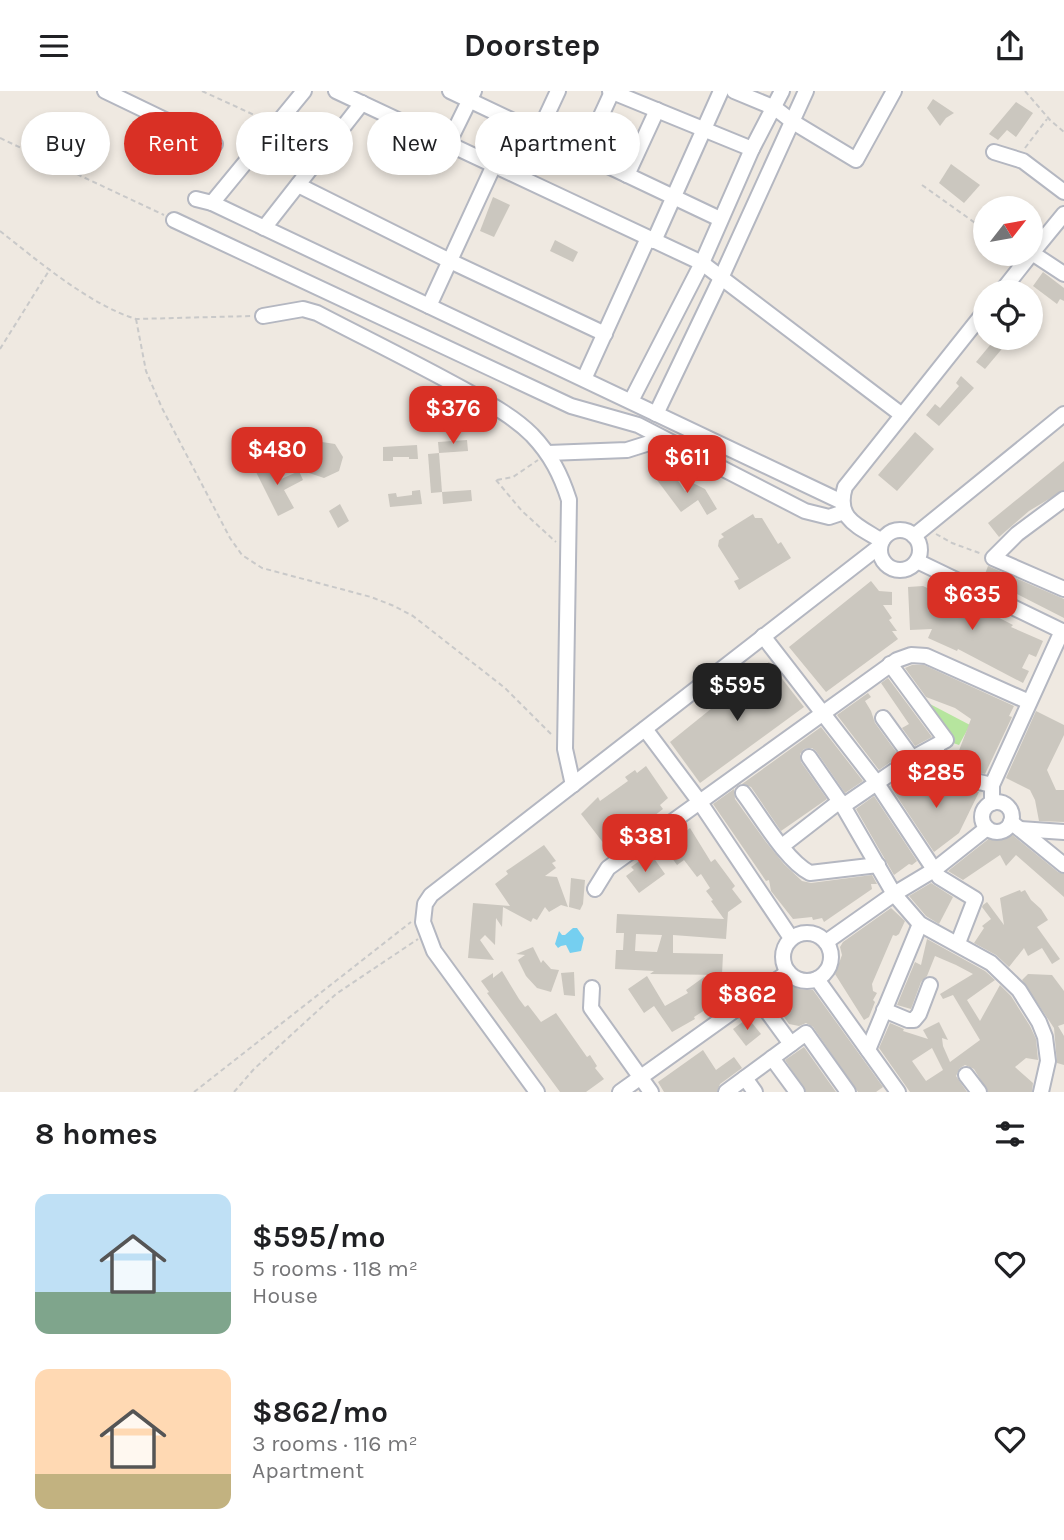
<!DOCTYPE html>
<html lang="en">
<head>
<meta charset="utf-8">
<style>
	body { margin:0; font-family:Karla,sans-serif; background:#f2f2f2; color:#202124; height:100vh; display:flex; flex-direction:column; font-size:26px; white-space:nowrap }
	* { box-sizing:border-box; margin:0 }
	p { font-size:23px; color:#757577 }
	.icon { flex:none; width:38px; height:38px; fill:none; stroke:currentColor; stroke-width:2; stroke-linecap:round; stroke-linejoin:round }
	.map { position:relative; height:1001px; overflow:hidden }
	.panel { display:flex; flex-direction:column; background:#fff; flex:1 }
	.panel>* { flex:none }
	.hud { position:absolute; left:21px; top:21px; width:700px; height:63px; display:flex; gap:14px }
	.needle { width:46px; rotate:59deg }
	.buttons { position:absolute; left:973px; top:105px; display:grid; gap:14px }
	.buttons a { display:grid; place-items:center; width:70px; height:70px; border-radius:50%; background:#fff; box-shadow:0 4px 10px #0003; font-size:35px }
	.price { position:absolute; translate:-50% -60px; padding:0 16px; border-radius:14px; background:#d93025; color:#fff; font-size:23px; line-height:46px; filter:drop-shadow(0 2px 4px #0008) }
	.price::after { content:''; position:absolute; left:50%; top:42px; width:21px; height:16px; margin-left:-10px; background:inherit; clip-path:polygon(0 0,100% 0,50% 100%) }
	.price.current { background:#222; color:#fff }
	ul { padding:0; list-style:none }
	li { display:flex; align-items:center; gap:21px; height:175px; padding:0 35px }
	li span { display:grid; place-items:center; flex:none; width:196px; height:140px; border-radius:14px; color:#555 }
	li>.icon { margin-inline-start:auto }
	span .icon { width:84px; height:84px; fill:#fffc; stroke-width:1 }
	li b { font-size:30px }
	h2 { display:flex; justify-content:space-between; align-items:center; height:84px; padding:0 35px; font-size:30px }
	.chip { padding:0 24px; border-radius:32px; background:#fff; box-shadow:0 4px 10px #0003; font-size:24px; line-height:63px }
	.chip.current { background:#d93025; color:#fff }
	header { display:flex; justify-content:space-between; align-items:center; height:91px; padding:0 35px; background:#fff; font-size:32px; font-weight:700 }
	.map>svg:first-child { display:block }
	.green { fill:#b6e59e }
	.water { fill:#75cff0 }
	.building { fill:#cbc7bf; fill-rule:evenodd }
	.lines { fill:none; stroke-linecap:round; stroke-linejoin:round }
	.minor-casing { stroke:#b4b7c1; stroke-width:18 }
	.path { stroke:#c9c9c9; stroke-width:2; stroke-dasharray:5 3.5; stroke-linecap:butt }
	.minor { stroke:#fff; stroke-width:14 }
</style>
</head>
<body>
<header><svg class="icon" aria-label="menu" viewBox="0 0 24 24"><path d="M4 6h16M4 12h16M4 18h16"/></svg>Doorstep<svg class="icon" aria-label="share" viewBox="0 0 24 24"><path d="M12 15V3M7 8l5-5 5 5M5 13v7h14v-7"/></svg></header>
<div class="map">
<svg width="1064" height="1001" viewBox="0 0 1064 1001">
	<rect width="100%" height="100%" fill="#efe9e1"/>
	<polygon class="green" points="928,612 970,634 959,654 950,651 922,618"/>
	<polygon class="water" points="573,837 577,837 584,847 581,860 570,862 566,854 561,855 558,857 555,853 559,840 562,844 565,844"/>
	<g class="building">
		<polygon points="933,8 954,22 946,27 940,35 927,17"/>
		<polygon points="1016,11 1033,22 1016,46 1007,39 998,49 989,43"/>
		<polygon points="951,73 980,94 964,112 939,92"/>
		<polygon points="493,106 510,114 494,146 480,140"/>
		<polygon points="555,149 578,161 573,171 550,160"/>
		<polygon points="1043,181 1064,197 1064,210 1060,208 1057,213 1033,195"/>
		<polygon points="996,247 1011,247 985,278 976,271"/>
		<polygon points="961,285 974,297 939,335 926,324 935,313 940,317 959,295 956,292"/>
		<polygon points="915,341 934,358 897,400 878,384"/>
		<polygon points="467,349 468,360 439,362 438,351"/>
		<polygon points="322,351 335,353 343,366 339,380 324,387 300,379 308,375 305,370 311,358"/>
		<polygon points="417,354 418,368 409,368 409,366 393,366 393,370 383,370 383,356"/>
		<polygon points="439,362 442,401 431,402 428,363"/>
		<polygon points="269,370 279,389 299,380 303,389 284,399 294,417 278,425 254,377"/>
		<polygon points="1064,370 1064,399 1029,420 999,446 988,432"/>
		<polygon points="665,383 669,388 674,384 685,400 693,392 705,398 717,418 707,424 698,409 681,421 657,389"/>
		<polygon points="420,399 422,413 390,416 388,403 396,402 397,406 412,404 412,400"/>
		<polygon points="471,399 472,410 443,413 442,401"/>
		<polygon points="340,413 349,430 338,437 329,420"/>
		<polygon points="753,423 755,427 762,427 778,453 781,451 791,467 739,499 734,490 739,488 718,455 719,449 724,446 721,443"/>
		<polygon points="988,475 1064,508 1064,527 1009,499 1011,495 985,483"/>
		<polygon points="871,490 879,500 892,501 892,514 883,514 892,527 889,529 897,540 892,540 898,548 826,601 789,556"/>
		<polygon points="923,495 982,522 984,519 1013,534 1011,536 1043,550 1036,566 1029,563 1022,577 1029,580 1023,592 958,558 957,560 928,547 932,538 910,539 908,496"/>
		<polygon points="769,571 804,616 700,692 670,651"/>
		<polygon points="912,574 924,574 1014,615 1009,625 1012,626 985,683 967,678 955,670 971,628 955,617 926,606 905,577"/>
		<polygon points="888,587 932,646 915,655 902,637 909,633 881,592"/>
		<polygon points="868,602 871,606 865,610 871,620 875,632 899,665 879,679 837,624"/>
		<polygon points="1036,620 1064,634 1064,644 1047,679 1056,699 1064,699 1064,731 1039,730 1035,709 1030,699 1006,687"/>
		<polygon points="821,636 863,690 845,702 816,660 812,657 804,658 800,663 801,671 827,708 781,740 751,696 742,693"/>
		<polygon points="646,675 668,707 660,714 663,718 646,731 644,729 608,758 581,723 598,706 600,710 628,690 625,686 635,679 637,682"/>
		<polygon points="913,685 925,702 933,708 951,694 979,701 959,742 934,761 890,695 900,688 903,692"/>
		<polygon points="734,698 735,708 766,751 784,773 802,790 811,792 872,784 877,793 871,793 872,798 824,831 822,827 813,829 812,826 793,828 771,800 769,789 766,790 713,713"/>
		<polygon points="874,705 917,770 912,774 909,773 894,784 856,718"/>
		<path d="M690,737L711,771L715,768L735,795L732,798L742,811L728,821L726,848L673,844V862L723,863L722,884L650,883L654,880L615,878L616,859H623L624,842H616L617,823L724,828L711,810L713,809L706,800L710,797L701,783L697,786L684,769L677,774L664,756L672,750L670,747L680,740L682,743ZM636,843L662,844L657,861L635,860Z"/>
		<polygon points="1010,742 1058,781 1064,783 1064,806 1016,764 1006,775 1000,764 963,789 948,780 991,746"/>
		<polygon points="544,754 556,770 552,772 556,777 545,785 557,786 568,816 561,814 549,821 545,816 537,829 533,827 531,831 503,816 502,836 496,827 495,854 485,844 480,849 494,869 468,867 473,812 510,815 495,793 508,783 506,780"/>
		<polygon points="653,766 665,783 639,802 626,785 634,779 631,776 642,768 645,772"/>
		<polygon points="571,787 585,789 583,813 580,819 569,816"/>
		<polygon points="931,792 953,806 939,833 926,825 909,805"/>
		<polygon points="1020,799 1021,801 1025,799 1031,809 1041,818 1048,829 1037,836 1060,868 1052,873 1042,857 1028,865 1024,857 1009,876 996,864 974,852 984,837 982,835 991,828 982,816 983,814 987,811 1004,834 1000,807"/>
		<polygon points="891,817 905,830 899,843 896,845 893,844 872,893 873,900 877,902 873,909 875,911 869,926 864,929 835,883 842,864 840,856 843,851"/>
		<path d="M927,848L985,880L995,889L967,909L980,930L1000,894L1011,905L1030,935L1036,948L1038,969L1026,967L1015,976L1033,992L1032,1001H988L974,978L965,974L960,977L956,985L967,1001H910L879,957L890,932L904,938L903,940L928,948L923,939L939,931L948,949L942,947L943,955L950,971L980,949L953,904L943,908L940,903L973,883L956,874L935,865L927,885L921,891L911,918L897,914L915,871L921,874ZM932,957L943,979L926,990L912,970Z"/>
		<polygon points="533,856 541,872 543,869 551,878 559,879 551,901 537,897 526,885 518,869 525,864 516,863"/>
		<polygon points="502,880 519,908 525,916 528,914 541,931 556,922 587,966 590,964 597,975 595,977 604,988 586,1001 560,1001 487,902 489,901 481,890 493,882 493,887"/>
		<polygon points="574,881 575,905 564,904 561,882"/>
		<polygon points="1028,883 1052,884 1064,900 1064,933 1058,935 1064,945 1064,974 1057,972 1054,937 1022,889"/>
		<polygon points="647,885 665,915 688,902 686,899 704,886 718,906 703,916 705,919 694,926 695,928 672,941 654,915 644,922 628,898"/>
		<polygon points="788,893 799,898 813,899 883,996 876,1001 858,1001 813,936 806,932 799,935 789,933 770,906"/>
		<polygon points="748,927 761,943 746,955 733,938"/>
		<polygon points="804,956 836,1001 806,1001 785,969"/>
		<polygon points="703,959 716,979 734,966 742,977 720,993 717,1001 664,1001 658,991"/>
	</g>
	<g class="lines">
		<g class="minor-casing">
			<g id="minor">
				<polyline points="105,0 215,53"/>
				<polyline points="336,0 702,172 902,324"/>
				<polyline points="450,0 720,128"/>
				<polyline points="610,0 752,58"/>
				<polyline points="734,0 775,17 793,31 856,69 894,0"/>
				<polyline points="538,43 558,0"/>
				<polyline points="448,53 474,0"/>
				<polyline points="994,61 1023,70 1064,101"/>
				<polyline points="583,64 612,1"/>
				<polyline points="627,84 657,19"/>
				<polyline points="298,94 450,170 605,243"/>
				<polyline points="196,108 212,112 842,411"/>
				<polyline points="212,112 304,0"/>
				<polyline points="174,129 571,315 638,334 805,420 829,426 844,421"/>
				<polyline points="264,137 362,12"/>
				<polyline points="654,150 721,0"/>
				<polyline points="1032,162 1064,123"/>
				<polyline points="1001,201 1032,162 1064,183"/>
				<polyline points="429,215 494,74"/>
				<path d="M263,225L303,218L317,222C365,247 414,271 461,297C486,311 512,324 532,344C551,364 561,384 569,409L565,658L573,694"/>
				<polyline points="584,288 648,147"/>
				<polyline points="631,310 702,172 752,58 782,0"/>
				<polyline points="656,323 721,187 806,0"/>
				<polyline points="548,362 627,359 662,348"/>
				<polyline points="1064,408 1017,443 993,467 1064,498"/>
				<circle cx="900" cy="459" r="20"/>
				<polyline points="914,445 1064,323"/>
				<path d="M882,450C858,435 835,428 845,396L985,220"/>
				<polyline points="917,470 1064,541"/>
				<polyline points="763,545 876,691 939,786 975,808 958,852"/>
				<polyline points="883,627 933,696 951,681"/>
				<polyline points="645,638 699,710 791,847"/>
				<path d="M935,656C948,687 963,687 992,694"/>
				<polyline points="809,666 843,715 894,803 920,833 991,872 1019,899 1039,931 1045,946 1048,970 1041,1001"/>
				<path d="M743,702C760,724 785,769 810,782L878,774"/>
				<circle cx="997" cy="726" r="15"/>
				<polyline points="992,712 992,694 1062,540"/>
				<polyline points="843,715 913,667 946,649 890,573"/>
				<polyline points="1011,731 1064,774"/>
				<polyline points="1020,738 1064,741"/>
				<polyline points="782,755 840,710"/>
				<polyline points="595,798 608,777 897,569 911,564 926,565 1029,611"/>
				<circle cx="807" cy="866" r="24"/>
				<polyline points="826,851 894,803 934,779 987,737"/>
				<polyline points="817,888 898,1001"/>
				<polyline points="592,897 591,917 651,1001"/>
				<polyline points="755,904 791,953"/>
				<polyline points="884,919 908,929 914,929 919,923 930,894"/>
				<polyline points="868,959 920,833"/>
				<polyline points="772,967 797,1001"/>
				<polyline points="966,984 979,1001"/>
				<polyline points="745,987 755,1001"/>
				<polyline points="537,1001 434,860 423,831 425,813 431,804 880,455"/>
				<polyline points="620,1001 788,881"/>
				<polyline points="726,1001 806,942 848,1001"/>
			</g>
		</g>
		<g class="path">
			<polyline points="202,0 263,28"/>
			<polyline points="1025,0 1050,29 1064,41"/>
			<polyline points="0,47 164,124"/>
			<polyline points="1025,57 1047,28"/>
			<polyline points="922,94 985,139"/>
			<path d="M0,140C38,170 90,214 136,228L252,225"/>
			<polyline points="136,228 146,280 162,317 230,447 242,464 262,477 371,506 394,515 413,525 505,597 553,645"/>
			<polyline points="0,258 50,178"/>
			<polyline points="496,389 522,420 556,451"/>
			<polyline points="497,389 513,386 538,369"/>
			<polyline points="936,443 952,452 982,463"/>
			<polyline points="194,1001 411,831"/>
			<polyline points="234,1001 254,978 336,903 418,848"/>
		</g>
		<use href="#minor" class="minor"/>
	</g>
</svg>
<div class="buttons">
<a><svg class="needle" viewBox="-14 -14 28 28"><path d="M0-13l5 13h-10z" fill="#e53935"/><path d="M0 13l5-13h-10z" fill="#757577"/></svg></a>
<a><svg class="icon" aria-label="locate" viewBox="0 0 24 24"><circle cx="12" cy="12" r="6"/><path d="M12 2v4M12 18v4M2 12h4M18 12h4"/></svg></a>
</div>
<b class="price" style="left:453px;top:355px">$376</b>
<b class="price" style="left:277px;top:396px">$480</b>
<b class="price" style="left:687px;top:404px">$611</b>
<b class="price" style="left:972px;top:541px">$635</b>
<b class="price current" style="left:737px;top:632px">$595</b>
<b class="price" style="left:936px;top:719px">$285</b>
<b class="price" style="left:645px;top:783px">$381</b>
<b class="price" style="left:747px;top:941px">$862</b>
<div class="hud">
<a class="chip">Buy</a>
<a class="chip current">Rent</a>
<a class="chip">Filters</a>
<a class="chip">New</a>
<a class="chip">Apartment</a>
</div>
</div>
<section class="panel">
<h2>8 homes<svg class="icon" aria-label="filters" viewBox="0 0 24 24"><path d="M4 7h16M4 17h16"/><circle cx="9" cy="7" r="2"/><circle cx="15" cy="17" r="2"/></svg></h2>
<ul>
<li><span style="background:linear-gradient(#bfe0f5 70%,#7fa58c 0)"><svg class="icon" aria-label="home" viewBox="0 0 24 24"><path d="M3 11l9-7 9 7M6 9v11h12V9"/></svg></span><div><b>$595/mo</b><p>5 rooms · 118 m²</p><p>House</p></div><svg class="icon" aria-label="heart" viewBox="0 0 24 24"><path d="M12 20l-8-8c-3-5 5-10 8-4 3-6 11-1 8 4z"/></svg></li>
<li><span style="background:linear-gradient(#ffd9b3 75%,#c2b280 0)"><svg class="icon" aria-label="home" viewBox="0 0 24 24"><path d="M3 11l9-7 9 7M6 9v11h12V9"/></svg></span><div><b>$862/mo</b><p>3 rooms · 116 m²</p><p>Apartment</p></div><svg class="icon" aria-label="heart" viewBox="0 0 24 24"><path d="M12 20l-8-8c-3-5 5-10 8-4 3-6 11-1 8 4z"/></svg></li>
</ul>
</section>
</body>
</html>
